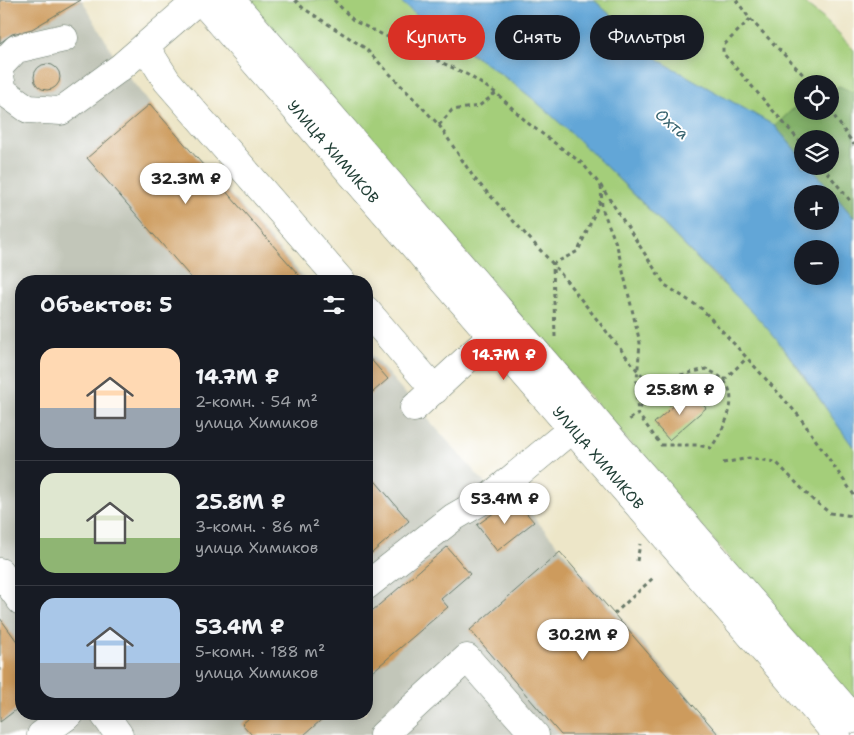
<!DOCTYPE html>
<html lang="ru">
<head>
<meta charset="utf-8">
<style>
	body { margin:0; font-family:"Shantell Sans",sans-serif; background:#242831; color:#f1f3f6; height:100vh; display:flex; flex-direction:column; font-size:19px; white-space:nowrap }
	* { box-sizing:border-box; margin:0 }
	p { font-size:16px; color:#9ea1a6 }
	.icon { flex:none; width:28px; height:28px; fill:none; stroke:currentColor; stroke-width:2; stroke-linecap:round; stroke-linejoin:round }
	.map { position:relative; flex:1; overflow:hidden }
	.panel { position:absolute; left:15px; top:275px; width:358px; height:445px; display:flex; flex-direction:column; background:#171b24; border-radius:20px; box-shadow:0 2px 12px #0003 }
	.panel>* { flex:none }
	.banner { position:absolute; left:388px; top:15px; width:391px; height:45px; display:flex; gap:10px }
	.controls { position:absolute; left:794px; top:75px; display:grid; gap:10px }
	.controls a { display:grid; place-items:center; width:45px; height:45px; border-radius:50%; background:#171b24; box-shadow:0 2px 12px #0003; font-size:25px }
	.price { position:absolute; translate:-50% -42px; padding:0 11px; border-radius:18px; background:#fff; color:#222; font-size:16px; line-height:32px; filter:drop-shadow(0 1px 2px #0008) }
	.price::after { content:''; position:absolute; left:50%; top:30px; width:15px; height:11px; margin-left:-8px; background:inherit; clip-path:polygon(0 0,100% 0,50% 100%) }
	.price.on { background:#d93025; color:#fff }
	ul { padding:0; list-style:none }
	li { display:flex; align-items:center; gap:15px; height:125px; padding:0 25px }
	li+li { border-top:1px solid #363941 }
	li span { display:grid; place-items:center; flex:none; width:140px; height:100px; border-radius:15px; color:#555 }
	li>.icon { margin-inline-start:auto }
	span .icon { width:60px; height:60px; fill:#fffc; stroke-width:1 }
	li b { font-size:21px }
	h2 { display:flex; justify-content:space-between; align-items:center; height:60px; padding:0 25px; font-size:21px }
	.chip { padding:0 18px; border-radius:22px; background:#171b24; box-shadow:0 2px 12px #0003; font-size:18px; line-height:45px }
	.chip.on { background:#d93025; color:#fff }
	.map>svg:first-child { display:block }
	.industrial { fill:#c2c6b9 }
	.green { fill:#a4ce7a; stroke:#628657; fill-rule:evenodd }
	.forest { fill:#83b16a; stroke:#51774f }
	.water { fill:#62a6d7; stroke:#407286; fill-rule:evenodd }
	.building { fill:#cd9b5d }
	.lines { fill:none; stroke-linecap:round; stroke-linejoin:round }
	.minor-casing { stroke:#677868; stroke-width:29 }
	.path { stroke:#677868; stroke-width:3; stroke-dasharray:4 4; stroke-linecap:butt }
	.minor { stroke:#fff; stroke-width:28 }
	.labels { text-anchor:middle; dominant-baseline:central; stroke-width:4; stroke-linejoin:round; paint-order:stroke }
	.street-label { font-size:15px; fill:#1f3d34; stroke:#fff }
	.water-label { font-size:16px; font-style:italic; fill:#36626d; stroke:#fff }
</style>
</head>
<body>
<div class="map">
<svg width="854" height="735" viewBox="0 0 854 735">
	<rect width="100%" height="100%" fill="#fff"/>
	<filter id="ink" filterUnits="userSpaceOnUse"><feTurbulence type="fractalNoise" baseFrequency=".02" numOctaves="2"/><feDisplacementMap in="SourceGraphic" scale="10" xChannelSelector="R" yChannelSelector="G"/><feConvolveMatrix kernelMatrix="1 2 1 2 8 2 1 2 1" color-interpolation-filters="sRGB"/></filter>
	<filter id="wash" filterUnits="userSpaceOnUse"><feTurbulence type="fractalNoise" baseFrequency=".0096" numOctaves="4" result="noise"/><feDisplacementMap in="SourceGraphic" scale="20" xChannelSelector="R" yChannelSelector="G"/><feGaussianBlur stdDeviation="1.12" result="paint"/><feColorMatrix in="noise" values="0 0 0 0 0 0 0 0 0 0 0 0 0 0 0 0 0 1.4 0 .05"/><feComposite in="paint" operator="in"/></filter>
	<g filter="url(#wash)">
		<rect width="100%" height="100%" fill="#ede6c8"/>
		<polygon class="industrial" points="0,0 82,0 121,67 150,104 307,281 21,281 21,714 366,714 366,349 506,507 517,498 722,735 0,735"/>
		<g class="green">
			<polygon points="248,0 399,0 449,41 490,66 531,97 589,149 717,279 748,305 779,342 854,448 854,703"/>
			<path d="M594,0H800L824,19L854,50V218L810,166H830V139H802V158L775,126L662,62ZM802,84H830V111H802Z"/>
		</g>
		<polygon class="forest" points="839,86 854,93 854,218 810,166 830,166 830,139 802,139 802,158 775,126 795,107 802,103 802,111 830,111 830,91"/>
		<path class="water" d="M399,0H594L662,62L775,126L802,158V166H810L854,218V448C828,413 805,374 777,340C751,308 720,281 690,251C639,199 588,147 533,99C490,62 440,38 399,0ZM802,194H830V221H802ZM802,249H830V276H802Z"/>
		<g id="blocks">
			<g class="building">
				<polygon points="0,0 81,0 32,29 12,34 0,43"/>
				<circle cx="47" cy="77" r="13"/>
				<polygon points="150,104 304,281 194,281 87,158"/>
				<polygon points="366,354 388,379 366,398"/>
				<polygon points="691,391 706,408 669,440 654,423"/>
				<polygon points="366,470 409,521 366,558"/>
				<polygon points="517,502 534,522 497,551 477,525 502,507 505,511"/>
				<polygon points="447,547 470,574 441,599 448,607 366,677 366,616"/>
				<polygon points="560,552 614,614 719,735 561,735 470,630"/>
				<polygon points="0,618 21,647 21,706 0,722"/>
				<polygon points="254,714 328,714 304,735 252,735 242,724"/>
			</g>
		</g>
	</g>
	<g filter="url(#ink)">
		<use href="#blocks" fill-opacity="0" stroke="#677868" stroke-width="1"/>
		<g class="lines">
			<g class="minor-casing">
				<g id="minor">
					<polyline points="201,0 837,735"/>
					<polyline points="231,0 854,719"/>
					<polyline points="145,46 167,81 341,281"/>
					<polyline points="0,66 16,49 64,38"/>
					<polyline points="0,77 3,91 28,109 61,111 121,67 198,0"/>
					<polyline points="366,310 435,390"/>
					<polyline points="414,408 505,324"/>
					<polyline points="0,572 21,601"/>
					<polyline points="366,586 454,517 492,495 573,428"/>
					<polyline points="104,714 119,735"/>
					<polyline points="41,735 70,714"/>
					<polyline points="383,735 467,658 535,735"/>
				</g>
			</g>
			<g class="path">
				<polyline points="295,0 303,8 365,48 439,125 474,178 553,264 637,370 673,407"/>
				<polyline points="334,0 354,21 468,75 496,93 529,124 583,164 601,186 665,285 702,309 747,358 799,416 854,495"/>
				<polyline points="736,0 750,19 812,84"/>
				<polyline points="750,19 723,46 723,53 802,144"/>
				<polyline points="830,110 854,145"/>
				<polyline points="439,125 452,110 479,106 496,93"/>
				<polyline points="822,166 852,203"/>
				<path d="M601,186L602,208L617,246L640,343L636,391L638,414L661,445H697L711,448C722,431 742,399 723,380C719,375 712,372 706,369L672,377L653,386L644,398L638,414L627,421"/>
				<polyline points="555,337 553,264 578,251 601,199"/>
				<polyline points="724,380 747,358"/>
				<polyline points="723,463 749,458 776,462 813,500 830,513 854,516"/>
				<polyline points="637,561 640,544"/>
				<polyline points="614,614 653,578"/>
			</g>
			<use href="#minor" class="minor"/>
		</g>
	</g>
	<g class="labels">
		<g class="street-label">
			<text transform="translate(333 152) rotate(49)">УЛИЦА ХИМИКОВ</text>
			<text transform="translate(598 458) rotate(49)">УЛИЦА ХИМИКОВ</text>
		</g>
		<g class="water-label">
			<text transform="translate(672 124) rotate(40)">Охта</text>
		</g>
	</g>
</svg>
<div class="controls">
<a><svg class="icon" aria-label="locate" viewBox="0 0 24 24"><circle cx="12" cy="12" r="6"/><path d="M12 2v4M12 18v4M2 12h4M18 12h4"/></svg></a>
<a><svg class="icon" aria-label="layers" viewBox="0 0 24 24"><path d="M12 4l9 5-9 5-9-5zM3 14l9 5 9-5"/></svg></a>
<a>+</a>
<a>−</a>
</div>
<b class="price" style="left:186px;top:205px">32.3M ₽</b>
<b class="price on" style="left:504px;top:381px">14.7M ₽</b>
<b class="price" style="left:680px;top:416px">25.8M ₽</b>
<b class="price" style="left:505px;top:525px">53.4M ₽</b>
<b class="price" style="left:583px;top:661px">30.2M ₽</b>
<div class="banner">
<a class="chip on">Купить</a>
<a class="chip">Снять</a>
<a class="chip">Фильтры</a>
</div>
<section class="panel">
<h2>Объектов: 5<svg class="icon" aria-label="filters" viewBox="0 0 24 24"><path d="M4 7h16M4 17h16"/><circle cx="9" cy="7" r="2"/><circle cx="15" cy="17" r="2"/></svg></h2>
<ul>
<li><span style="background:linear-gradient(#ffd9b3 60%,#9aa5b1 0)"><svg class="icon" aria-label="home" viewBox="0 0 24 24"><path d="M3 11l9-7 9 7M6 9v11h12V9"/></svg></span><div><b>14.7M ₽</b><p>2-комн. · 54 m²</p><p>улица Химиков</p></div></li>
<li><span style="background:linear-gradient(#dfe7d0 65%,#8fb573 0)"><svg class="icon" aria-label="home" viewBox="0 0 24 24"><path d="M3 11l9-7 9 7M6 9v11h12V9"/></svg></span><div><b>25.8M ₽</b><p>3-комн. · 86 m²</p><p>улица Химиков</p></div></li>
<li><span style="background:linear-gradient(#a9c7e8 65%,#9aa5b1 0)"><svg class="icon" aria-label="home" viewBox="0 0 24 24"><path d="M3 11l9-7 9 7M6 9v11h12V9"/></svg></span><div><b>53.4M ₽</b><p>5-комн. · 188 m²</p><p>улица Химиков</p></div></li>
</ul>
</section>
</div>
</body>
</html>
